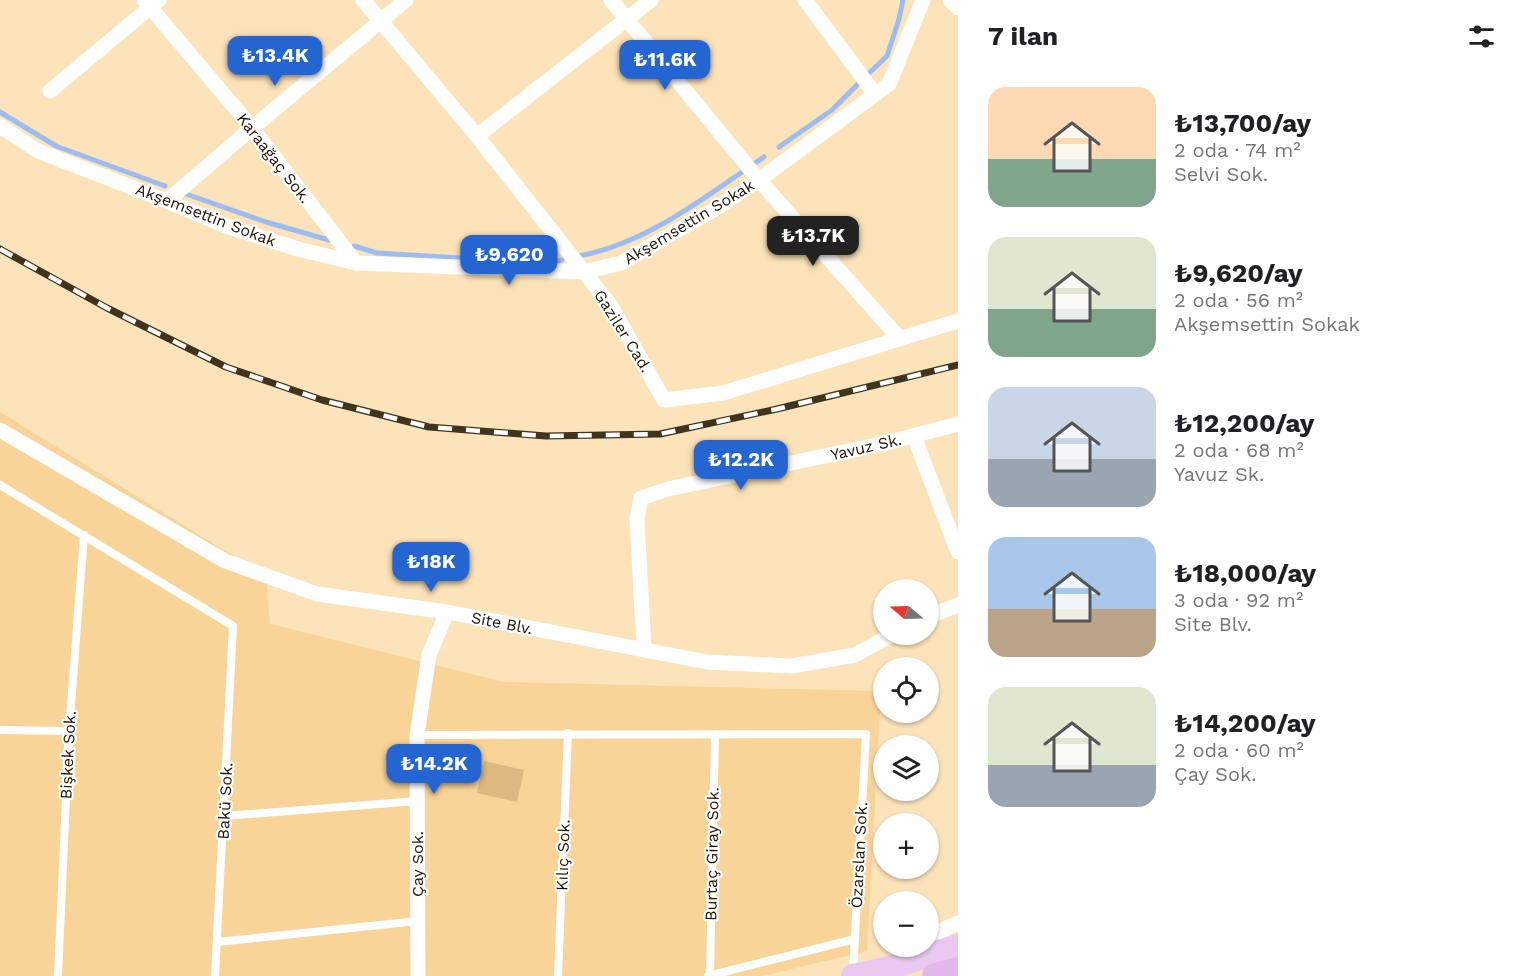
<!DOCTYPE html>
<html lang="tr">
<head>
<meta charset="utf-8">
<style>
	body { margin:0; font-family:"Work Sans",sans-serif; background:#f2f2f2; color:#202124; height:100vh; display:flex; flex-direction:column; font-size:22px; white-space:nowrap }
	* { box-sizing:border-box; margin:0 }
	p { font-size:20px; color:#757577 }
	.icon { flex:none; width:33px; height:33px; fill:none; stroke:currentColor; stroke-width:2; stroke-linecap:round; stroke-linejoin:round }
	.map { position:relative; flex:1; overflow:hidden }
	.sheet { display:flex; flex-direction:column; background:#fff; width:570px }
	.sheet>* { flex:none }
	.needle { width:39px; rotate:289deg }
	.fabs { position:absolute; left:873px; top:579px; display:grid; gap:12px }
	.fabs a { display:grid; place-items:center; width:66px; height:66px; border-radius:50%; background:#fff; box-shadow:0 2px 4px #0004; font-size:30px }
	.price { position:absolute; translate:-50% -51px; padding:0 14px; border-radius:12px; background:#2465d2; color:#fff; font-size:20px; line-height:39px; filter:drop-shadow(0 2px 3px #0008) }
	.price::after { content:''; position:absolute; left:50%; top:36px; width:18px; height:14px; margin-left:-9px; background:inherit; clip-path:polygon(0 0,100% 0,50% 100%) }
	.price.selected { background:#222; color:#fff }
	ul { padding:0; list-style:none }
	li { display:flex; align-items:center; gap:18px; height:150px; padding:0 30px }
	li span { display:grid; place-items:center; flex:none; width:168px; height:120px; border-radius:18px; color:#555 }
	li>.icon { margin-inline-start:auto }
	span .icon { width:72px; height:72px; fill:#fffc; stroke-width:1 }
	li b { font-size:26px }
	h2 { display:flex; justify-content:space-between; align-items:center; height:72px; padding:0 30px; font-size:26px }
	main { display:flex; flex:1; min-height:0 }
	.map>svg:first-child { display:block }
	.built { fill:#f8d498 }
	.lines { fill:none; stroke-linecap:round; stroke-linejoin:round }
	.stream { stroke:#9dbdf2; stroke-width:5 }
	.building { fill:#dbb980 }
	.service { stroke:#fff; stroke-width:8 }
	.minor { stroke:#fff; stroke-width:15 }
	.primary { stroke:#e9c9f0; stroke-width:24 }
	.trunk { stroke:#e2b7eb; stroke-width:26 }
	.rail-casing { stroke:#41341e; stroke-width:7 }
	.rail { stroke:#fff; stroke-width:4.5; stroke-dasharray:14; stroke-linecap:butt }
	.labels { text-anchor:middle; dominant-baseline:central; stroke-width:4.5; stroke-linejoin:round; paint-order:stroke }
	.street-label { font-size:16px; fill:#1f1402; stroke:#fff }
</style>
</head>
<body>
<main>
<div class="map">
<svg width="958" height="976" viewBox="0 0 958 976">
	<rect width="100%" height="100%" fill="#fce3b9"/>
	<polygon class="built" points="0,412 266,576 270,624 504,682 881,691 867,951 762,976 0,976"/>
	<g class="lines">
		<g class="stream">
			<polyline points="867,75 887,56 899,19 903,0"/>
			<polyline points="0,112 56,146 165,186"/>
			<polyline points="779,147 832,110 859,83"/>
			<polyline points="186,194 266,222 329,240"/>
			<polyline points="354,246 377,253 545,263 562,260"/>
			<path d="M579,256C649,243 707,195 764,157"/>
		</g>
	</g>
	<polygon class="building" points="484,761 524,770 517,802 477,793"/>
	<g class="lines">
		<g class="service">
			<polyline points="0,485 233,626 215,976"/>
			<polyline points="0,730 69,731"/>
			<polyline points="417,735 866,734 853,972"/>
			<polyline points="224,816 418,801"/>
			<polyline points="217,942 418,921"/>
			<polyline points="710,975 715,734"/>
			<polyline points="58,976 69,731 84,535"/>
			<polyline points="558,976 568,733"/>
			<polyline points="708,976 855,939"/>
		</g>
		<g class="minor">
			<polyline points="144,0 252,128 356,263"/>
			<polyline points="363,0 477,136 611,306 664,400 723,393 958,321"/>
			<polyline points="611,0 759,180 899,338"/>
			<polyline points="805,0 875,94"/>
			<polyline points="950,0 958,8"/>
			<polyline points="50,91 159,0"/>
			<polyline points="0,126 38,151 159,198 226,226 298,249 356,263 584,272 621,263 720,206 759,180 889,84 923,0"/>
			<polyline points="477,136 651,0"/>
			<polyline points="167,201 252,128 406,0"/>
			<polyline points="0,430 225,561 317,594 447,612 707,662 792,666 855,655 893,634"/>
			<polyline points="914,436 958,552"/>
			<polyline points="928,617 958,605"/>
			<polyline points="644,650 637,519 641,498 668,489 886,443 958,424"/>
			<polyline points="934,954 944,929 958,923"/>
			<polyline points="418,976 417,735 429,655 447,612"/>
		</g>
		<polyline class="primary" points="853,976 889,968 958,946"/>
		<polyline class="trunk" points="935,976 958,970"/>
		<g class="rail-casing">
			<polyline id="rail" points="0,249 107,308 226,367 322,400 429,427 546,436 660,434 777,409 958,365"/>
		</g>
		<use href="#rail" class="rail"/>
	</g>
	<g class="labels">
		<g class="street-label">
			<text transform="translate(274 158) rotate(52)">Karaağaç Sok.</text>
			<text transform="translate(206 215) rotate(21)">Akşemsettin Sokak</text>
			<text transform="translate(689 222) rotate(-31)">Akşemsettin Sokak</text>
			<text transform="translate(623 331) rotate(58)">Gaziler Cad.</text>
			<text transform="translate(866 447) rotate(-13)">Yavuz Sk.</text>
			<text transform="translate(502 623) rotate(11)">Site Blv.</text>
			<text transform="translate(68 755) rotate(-87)">Bişkek Sok.</text>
			<text transform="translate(225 801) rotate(-87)">Bakü Sok.</text>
			<text transform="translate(712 854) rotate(-89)">Burtaç Giray Sok.</text>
			<text transform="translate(563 855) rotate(-88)">Kılıç Sok.</text>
			<text transform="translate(859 855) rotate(-87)">Özarslan Sok.</text>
			<text transform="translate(417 864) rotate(-90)">Çay Sok.</text>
		</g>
	</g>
</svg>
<div class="fabs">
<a><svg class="needle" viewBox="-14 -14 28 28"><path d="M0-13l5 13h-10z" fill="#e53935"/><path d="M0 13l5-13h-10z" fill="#757577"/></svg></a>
<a><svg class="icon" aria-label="locate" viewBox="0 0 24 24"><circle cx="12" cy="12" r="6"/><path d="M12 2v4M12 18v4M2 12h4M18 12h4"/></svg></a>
<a><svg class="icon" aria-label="layers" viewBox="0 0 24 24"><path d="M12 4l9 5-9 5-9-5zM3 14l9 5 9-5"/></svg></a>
<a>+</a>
<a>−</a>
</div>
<b class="price" style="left:275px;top:87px">₺13.4K</b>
<b class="price" style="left:665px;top:91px">₺11.6K</b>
<b class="price selected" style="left:813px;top:267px">₺13.7K</b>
<b class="price" style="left:509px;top:286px">₺9,620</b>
<b class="price" style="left:741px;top:491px">₺12.2K</b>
<b class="price" style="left:431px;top:593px">₺18K</b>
<b class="price" style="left:434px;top:795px">₺14.2K</b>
</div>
<section class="sheet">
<h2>7 ilan<svg class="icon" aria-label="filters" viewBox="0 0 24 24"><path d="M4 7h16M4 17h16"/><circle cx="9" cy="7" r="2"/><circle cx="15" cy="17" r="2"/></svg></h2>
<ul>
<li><span style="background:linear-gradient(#ffd9b3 60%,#7fa58c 0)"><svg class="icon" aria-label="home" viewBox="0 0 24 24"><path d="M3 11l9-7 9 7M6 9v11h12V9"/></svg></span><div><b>₺13,700/ay</b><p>2 oda · 74 m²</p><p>Selvi Sok.</p></div></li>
<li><span style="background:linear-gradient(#dfe7d0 60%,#7fa58c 0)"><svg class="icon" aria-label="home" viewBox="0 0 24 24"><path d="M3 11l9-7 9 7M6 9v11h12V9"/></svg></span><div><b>₺9,620/ay</b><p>2 oda · 56 m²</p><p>Akşemsettin Sokak</p></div></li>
<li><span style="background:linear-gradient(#c9d6e8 60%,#9aa5b1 0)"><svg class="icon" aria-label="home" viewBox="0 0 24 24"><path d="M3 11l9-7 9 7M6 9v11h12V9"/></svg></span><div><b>₺12,200/ay</b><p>2 oda · 68 m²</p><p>Yavuz Sk.</p></div></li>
<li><span style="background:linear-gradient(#a9c7e8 60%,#b9a48a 0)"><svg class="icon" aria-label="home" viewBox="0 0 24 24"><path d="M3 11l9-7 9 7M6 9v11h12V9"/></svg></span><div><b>₺18,000/ay</b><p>3 oda · 92 m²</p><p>Site Blv.</p></div></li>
<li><span style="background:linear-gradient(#dfe7d0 65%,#9aa5b1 0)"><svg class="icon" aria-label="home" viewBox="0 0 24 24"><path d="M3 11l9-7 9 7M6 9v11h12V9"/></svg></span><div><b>₺14,200/ay</b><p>2 oda · 60 m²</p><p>Çay Sok.</p></div></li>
</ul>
</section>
</main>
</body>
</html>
